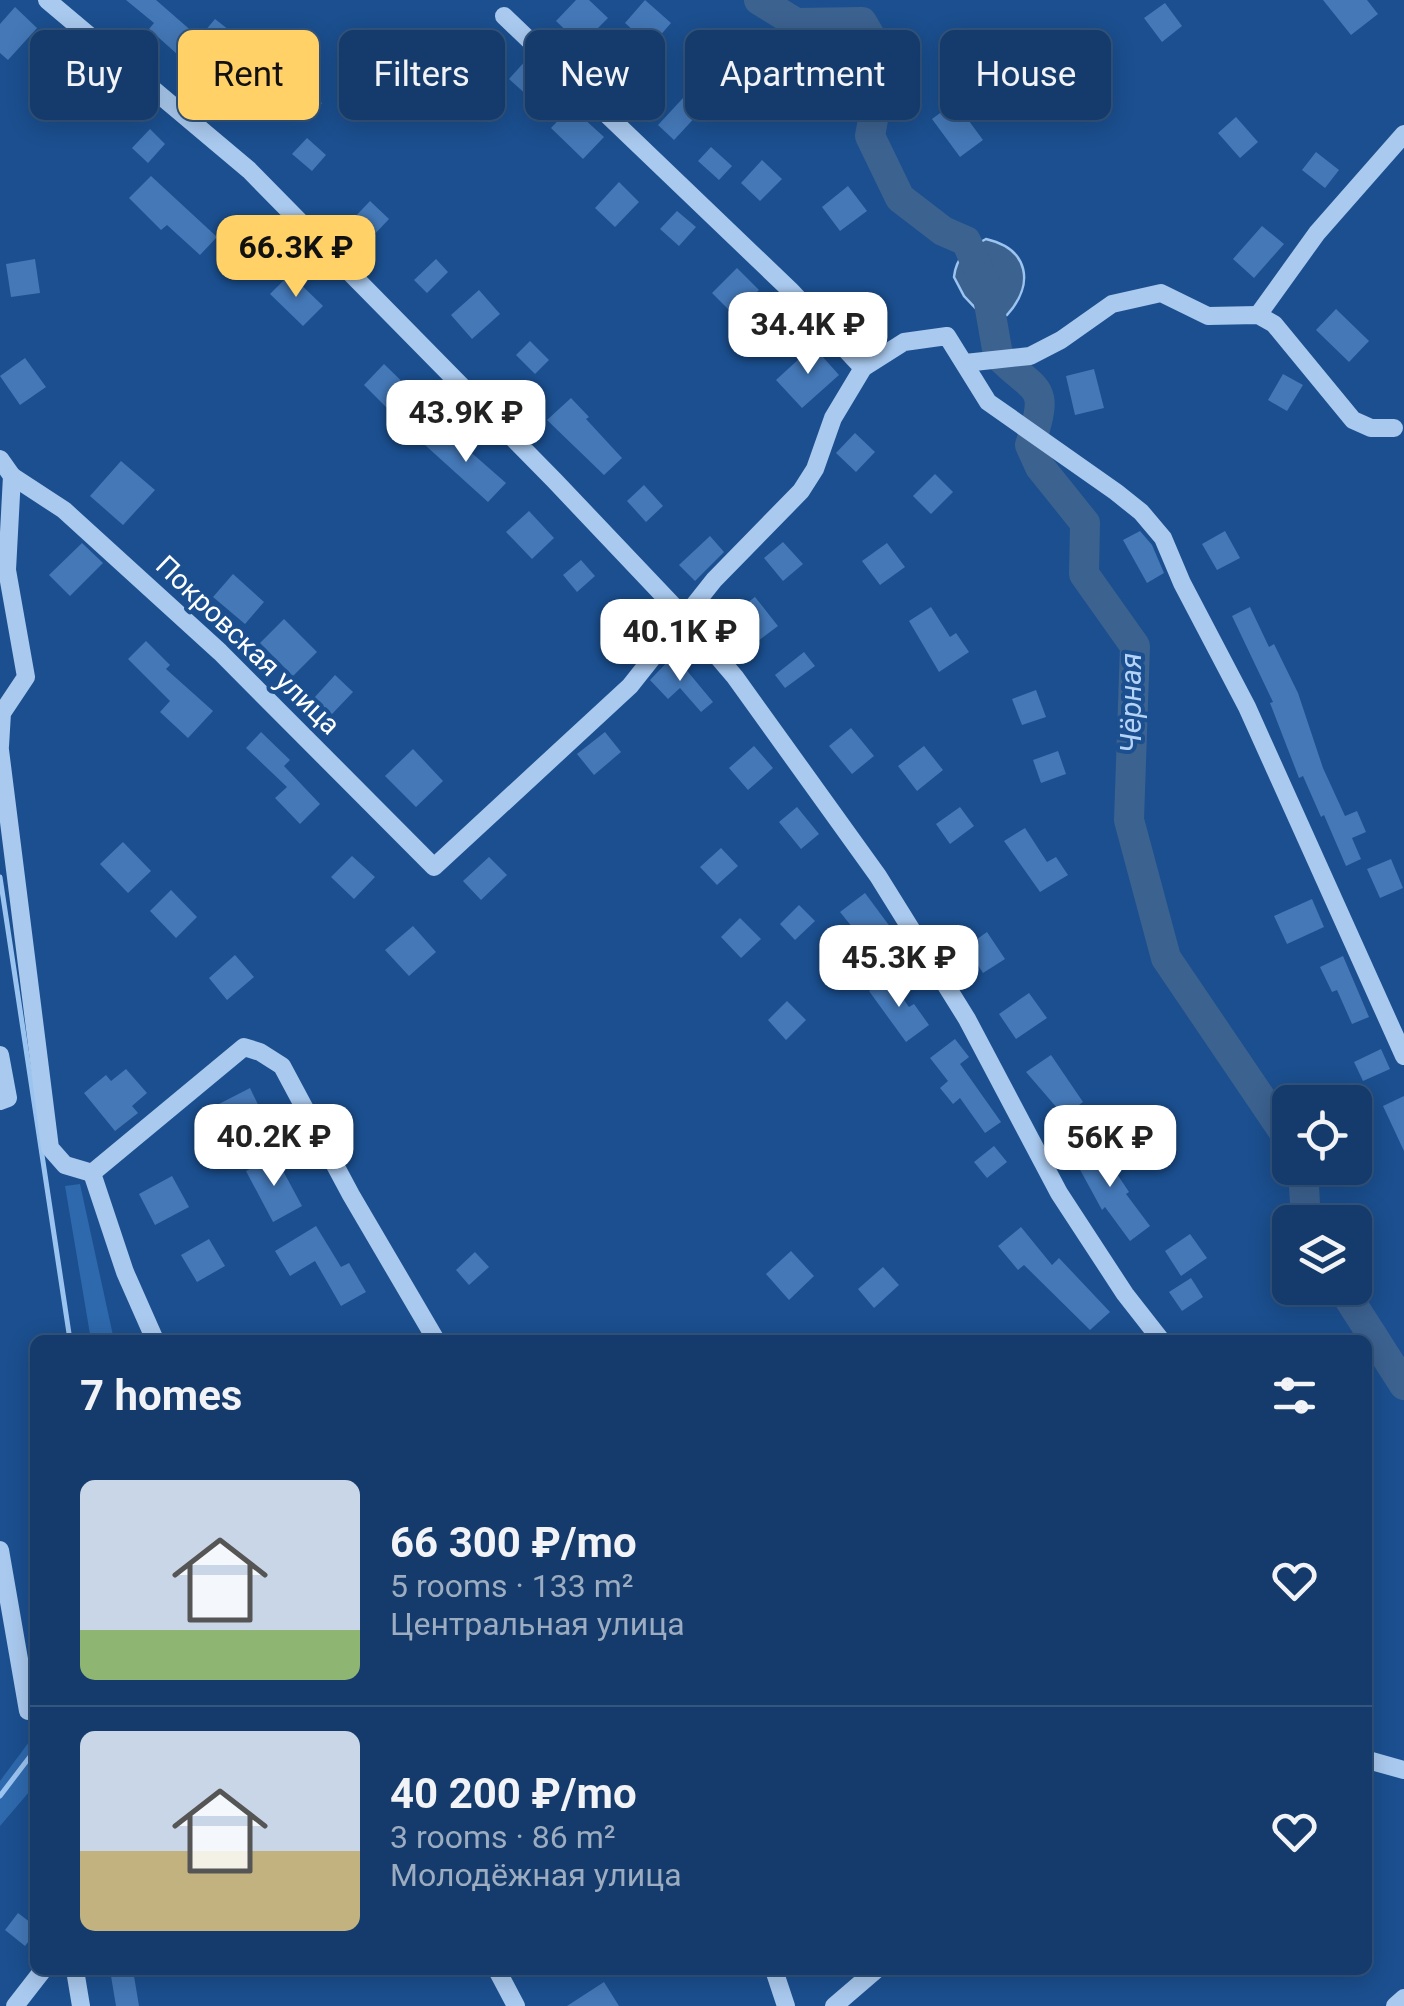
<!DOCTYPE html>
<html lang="en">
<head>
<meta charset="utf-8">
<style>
	body { margin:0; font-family:Roboto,sans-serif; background:#214673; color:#f1f3f6; height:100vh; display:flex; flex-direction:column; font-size:38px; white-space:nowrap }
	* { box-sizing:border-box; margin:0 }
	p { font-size:32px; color:#9dadc1 }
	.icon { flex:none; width:55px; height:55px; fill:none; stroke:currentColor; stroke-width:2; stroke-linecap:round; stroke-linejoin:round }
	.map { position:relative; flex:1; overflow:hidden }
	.side { position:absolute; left:30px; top:1335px; width:1342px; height:640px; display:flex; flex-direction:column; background:#143b6b; border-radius:15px; box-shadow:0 5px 25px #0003,0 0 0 2px #33557e }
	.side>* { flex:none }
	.banner { position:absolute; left:30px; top:30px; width:1345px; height:90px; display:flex; gap:20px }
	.buttons { position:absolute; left:1272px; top:1085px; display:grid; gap:20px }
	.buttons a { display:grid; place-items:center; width:100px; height:100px; border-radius:15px; background:#143b6b; box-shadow:0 5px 25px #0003,0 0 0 2px #33557e; font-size:50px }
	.price { position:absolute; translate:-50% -85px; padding:0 22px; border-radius:20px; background:#fff; color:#222; font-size:32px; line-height:65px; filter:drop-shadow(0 2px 5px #0008) }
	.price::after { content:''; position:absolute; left:50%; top:60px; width:30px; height:22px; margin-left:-15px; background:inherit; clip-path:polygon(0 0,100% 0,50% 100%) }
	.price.current { background:#ffd166; color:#111 }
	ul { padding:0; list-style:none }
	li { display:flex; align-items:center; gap:30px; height:250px; padding:0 50px }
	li+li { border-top:2px solid #33557e }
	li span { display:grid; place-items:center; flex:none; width:280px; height:200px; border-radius:15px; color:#555 }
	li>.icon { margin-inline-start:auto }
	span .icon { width:120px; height:120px; fill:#fffc; stroke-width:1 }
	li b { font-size:42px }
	h2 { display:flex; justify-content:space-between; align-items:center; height:120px; padding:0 50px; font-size:42px }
	.tag { padding:0 35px; border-radius:15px; background:#143b6b; box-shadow:0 5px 25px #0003,0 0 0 2px #33557e; font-size:35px; line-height:90px }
	.tag.current { background:#ffd166; color:#111 }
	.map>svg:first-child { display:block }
	.green { fill:#2e69ad }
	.water { fill:#3c6290; stroke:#9cc4f0; stroke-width:2.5 }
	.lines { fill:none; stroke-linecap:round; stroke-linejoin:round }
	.stream { stroke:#9cc4f0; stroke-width:5 }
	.river { stroke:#3c6290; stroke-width:30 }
	.building { fill:#4478b7 }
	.minor { stroke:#a9c9ee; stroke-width:18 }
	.labels { text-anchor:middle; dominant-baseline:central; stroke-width:8; stroke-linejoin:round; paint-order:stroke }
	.street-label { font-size:28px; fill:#fff; stroke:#1b4f8f }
	.water-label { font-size:30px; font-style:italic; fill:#b5d3f5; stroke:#1b4f8f }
</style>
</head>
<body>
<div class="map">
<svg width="1404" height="2006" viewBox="0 0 1404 2006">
	<rect width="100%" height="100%" fill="#1b4f8f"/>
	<g class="green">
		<polygon points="80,1184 114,1340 91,1340 65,1186"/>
		<polygon points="35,1734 35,1785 0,1826 0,1781"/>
	</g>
	<path class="water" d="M986,239C1029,249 1035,284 1007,315H982L964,296L954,277C956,256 969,248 986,239Z"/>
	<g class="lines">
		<g class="stream">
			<polyline points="0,877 70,1340"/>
			<polyline points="0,1796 35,1750"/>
		</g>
		<g class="river">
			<path d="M759,0L796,23L862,22L884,60L870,136L900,198L943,231L966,241L986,286L998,355C1037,395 1051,382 1030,445L1040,467L1085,523L1084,574L1135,646L1129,820L1166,958L1290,1141"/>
			<polyline points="1303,1168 1306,1222"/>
			<polyline points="1342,1288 1404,1385"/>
		</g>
	</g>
	<g class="building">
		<polygon points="126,0 156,0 195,34 177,54 149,29 154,23"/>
		<polygon points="576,0 589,0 608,18 581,45 556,21"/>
		<polygon points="645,0 671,23 651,46 625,23"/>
		<polygon points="1323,0 1367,0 1378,14 1351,35"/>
		<polygon points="1165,3 1182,26 1162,42 1144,18"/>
		<polygon points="15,7 37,28 8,60 0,53 0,24"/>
		<polygon points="215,19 322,103 309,119 251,70 239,86 222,72 229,64 199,38"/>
		<polygon points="1057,45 1076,73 1053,88 1034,60"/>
		<polygon points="527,59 547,77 529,97 509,79"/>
		<polygon points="647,59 662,74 635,103 620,88"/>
		<polygon points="101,72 120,90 98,113 79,95"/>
		<polygon points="684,97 700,112 674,140 658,125"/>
		<polygon points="955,102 983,140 960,157 932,119"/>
		<polygon points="571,107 604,137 583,159 551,128"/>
		<polygon points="1236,117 1258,142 1240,158 1218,133"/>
		<polygon points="150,129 165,144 148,163 132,148"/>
		<polygon points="307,138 326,155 312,171 292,154"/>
		<polygon points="711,147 732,166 719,180 698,161"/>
		<polygon points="1316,152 1339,170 1325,188 1302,170"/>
		<polygon points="762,160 782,179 760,201 741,183"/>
		<polygon points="151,176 217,237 200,255 167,225 161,230 129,198"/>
		<polygon points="619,182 639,202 615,227 595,208"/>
		<polygon points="848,186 867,211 840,231 822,207"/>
		<polygon points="370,201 389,219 371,238 352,220"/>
		<polygon points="677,211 696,227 679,246 660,229"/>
		<polygon points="1262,226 1284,244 1254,278 1233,259"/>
		<polygon points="35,259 40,293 11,297 6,264"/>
		<polygon points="436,259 448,272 427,293 414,280"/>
		<polygon points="737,268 759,290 734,315 712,293"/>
		<polygon points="290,274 323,306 303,326 270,294"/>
		<polygon points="479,290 500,314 472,339 451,315"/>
		<polygon points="1336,309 1369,341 1349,362 1316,330"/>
		<polygon points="530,341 549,360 535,374 516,355"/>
		<polygon points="813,346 839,375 802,408 776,380"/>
		<polygon points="25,358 46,387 20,405 0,376"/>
		<polygon points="384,364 420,399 399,420 364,385"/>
		<polygon points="1094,369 1104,408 1075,415 1066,376"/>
		<polygon points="1283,374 1303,385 1287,411 1268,400"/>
		<polygon points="571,398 589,417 586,419 622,458 604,475 547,420"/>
		<polygon points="442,427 506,483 488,502 425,445"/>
		<polygon points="855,433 875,452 856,472 836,453"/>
		<polygon points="121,461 155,490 123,525 90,496"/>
		<polygon points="935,474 953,492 931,514 913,496"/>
		<polygon points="644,485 663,506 646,522 627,501"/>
		<polygon points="529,511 554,538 532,559 506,532"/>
		<polygon points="1140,531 1152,545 1164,573 1147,583 1123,540"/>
		<polygon points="1225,531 1240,558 1217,570 1202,544"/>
		<polygon points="710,536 724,552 695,581 679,565"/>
		<polygon points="783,542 803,564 783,581 764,558"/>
		<polygon points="82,543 103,563 70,596 49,575"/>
		<polygon points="887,543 905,567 880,585 862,561"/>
		<polygon points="581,560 595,576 577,592 563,575"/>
		<polygon points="233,574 264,602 245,624 213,597"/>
		<polygon points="755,597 778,626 758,641 736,611"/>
		<polygon points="931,607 950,637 956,633 969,652 939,672 909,621"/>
		<polygon points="1250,607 1269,647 1274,644 1298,693 1323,768 1345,816 1357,811 1366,832 1352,838 1361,859 1346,866 1324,815 1321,817 1303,776 1299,778 1270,703 1273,702 1232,616"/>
		<polygon points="284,619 317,652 293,676 260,643"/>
		<polygon points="146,641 170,665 166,669 213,711 188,738 160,712 170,701 128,659"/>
		<polygon points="804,652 815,666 785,688 775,675"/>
		<polygon points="674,655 713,702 701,712 680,688 668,699 650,680"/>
		<polygon points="335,675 353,692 332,714 314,698"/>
		<polygon points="1036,690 1046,717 1022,725 1012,699"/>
		<polygon points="851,728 874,756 852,774 829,746"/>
		<polygon points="261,732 290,760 284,766 320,804 300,824 275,798 287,787 246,748"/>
		<polygon points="605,732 621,752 594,775 577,754"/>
		<polygon points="754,746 773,768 748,790 729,768"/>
		<polygon points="924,746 943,770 917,791 898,766"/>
		<polygon points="413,749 443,781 416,807 385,776"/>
		<polygon points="1058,751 1066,774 1041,783 1033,760"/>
		<polygon points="797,807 819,834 801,849 779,822"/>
		<polygon points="960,807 974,826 950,844 936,824"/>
		<polygon points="1025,828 1047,862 1056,857 1068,875 1040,892 1004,841"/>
		<polygon points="123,842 151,871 128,893 100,864"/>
		<polygon points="721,848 738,866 717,885 700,867"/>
		<polygon points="352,856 375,877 354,899 331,877"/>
		<polygon points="489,857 507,875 481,900 463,881"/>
		<polygon points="1391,859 1403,888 1380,898 1367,869"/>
		<polygon points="171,890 197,917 176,938 150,911"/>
		<polygon points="865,893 908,951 886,969 840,912"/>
		<polygon points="1312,899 1324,927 1287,944 1274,916"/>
		<polygon points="799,905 815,921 795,940 780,924"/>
		<polygon points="740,918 761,939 741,958 721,937"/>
		<polygon points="413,926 436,952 409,976 385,950"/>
		<polygon points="987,932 1005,959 983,973 966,947"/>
		<polygon points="235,955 254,977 227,1000 209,978"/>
		<polygon points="1343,956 1369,1017 1352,1024 1337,990 1332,992 1320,967"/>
		<polygon points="888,977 909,1007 914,1004 929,1025 906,1042 869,991"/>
		<polygon points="1029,993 1047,1018 1016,1039 999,1014"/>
		<polygon points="787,1001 806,1020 786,1040 768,1020"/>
		<polygon points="955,1039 969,1057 960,1064 1001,1122 985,1133 960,1098 953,1104 940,1088 948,1081 930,1058"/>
		<polygon points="1381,1049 1390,1069 1363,1081 1354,1062"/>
		<polygon points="1051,1055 1083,1102 1064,1116 1026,1072"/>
		<polygon points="126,1069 147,1093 132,1106 138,1113 115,1131 84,1093 106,1075 111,1081"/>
		<polygon points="250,1088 266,1121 233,1138 217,1105"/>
		<polygon points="1404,1096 1404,1151 1383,1106"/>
		<polygon points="1095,1141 1129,1192 1126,1194 1150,1226 1130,1241 1105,1207 1102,1210 1072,1155"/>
		<polygon points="994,1146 1007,1162 987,1178 974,1162"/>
		<polygon points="275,1156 302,1206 273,1222 246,1171"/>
		<polygon points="172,1176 189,1207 155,1225 139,1194"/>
		<polygon points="316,1226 341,1267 349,1263 366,1292 341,1306 315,1261 290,1276 275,1251"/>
		<polygon points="1021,1227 1052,1265 1059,1258 1110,1312 1090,1330 1024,1265 1018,1270 998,1246"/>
		<polygon points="1190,1234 1207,1258 1181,1276 1165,1251"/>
		<polygon points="209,1239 225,1266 197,1282 181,1255"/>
		<polygon points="791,1251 814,1276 789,1300 766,1274"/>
		<polygon points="475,1252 489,1267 469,1285 456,1270"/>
		<polygon points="883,1267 899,1285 874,1308 858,1289"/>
		<polygon points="1191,1278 1203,1297 1182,1311 1169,1292"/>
		<polygon points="18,1913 35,1926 35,1933 25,1946 5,1930"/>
		<polygon points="110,1970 133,1970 139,2006 116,2006"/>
		<polygon points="604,1982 619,2006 567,2006"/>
	</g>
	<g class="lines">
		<g class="minor">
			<polyline points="47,0 249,170 554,480 683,616 735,677 878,876 967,1019 1059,1193 1125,1294 1161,1340"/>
			<polyline points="504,16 790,290 863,368"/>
			<polyline points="1258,315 1317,233 1404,134"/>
			<polyline points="965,363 1030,356 1061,340 1112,304 1161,293 1208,316 1258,315 1274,324 1353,420 1371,428 1394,428"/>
			<polyline points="0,459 12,476 7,570 26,677 2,713 0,746"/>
			<polyline points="12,476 64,510 220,652 434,867 630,686 714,580 801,491 815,469 833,418 863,368 904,342 947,336 988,402 1116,492 1141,512 1163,538 1182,583 1247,707 1404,1056"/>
			<polyline points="0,750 50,1148 65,1165 92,1173"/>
			<polyline points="0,1055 8,1098 0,1101"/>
			<polyline points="155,1340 125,1272 92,1173 244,1047 260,1052 282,1066 351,1195 436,1340"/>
			<polyline points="0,1550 28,1711"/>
			<polyline points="1368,1760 1404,1770"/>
			<polyline points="75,1970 81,2006"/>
			<polyline points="497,1970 516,2006"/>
			<polyline points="774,1970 786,2006"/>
			<polyline points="15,2006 43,1970"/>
			<polyline points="834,2006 876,1970"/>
			<polyline points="1395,2006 1404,1998"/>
		</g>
	</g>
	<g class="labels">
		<g class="street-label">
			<text transform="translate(248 645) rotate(44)">Покровская улица</text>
		</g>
		<g class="water-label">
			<text transform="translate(1130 703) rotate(-90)">Чёрная</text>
		</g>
	</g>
</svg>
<div class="buttons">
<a><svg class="icon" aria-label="locate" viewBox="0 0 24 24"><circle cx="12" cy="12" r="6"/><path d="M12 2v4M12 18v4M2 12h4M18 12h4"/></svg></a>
<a><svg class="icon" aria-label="layers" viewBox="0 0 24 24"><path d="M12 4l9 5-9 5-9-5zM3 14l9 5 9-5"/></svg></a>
</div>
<b class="price current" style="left:296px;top:300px">66.3K ₽</b>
<b class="price" style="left:808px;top:377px">34.4K ₽</b>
<b class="price" style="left:466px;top:465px">43.9K ₽</b>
<b class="price" style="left:680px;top:684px">40.1K ₽</b>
<b class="price" style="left:899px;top:1010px">45.3K ₽</b>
<b class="price" style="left:274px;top:1189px">40.2K ₽</b>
<b class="price" style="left:1110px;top:1190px">56K ₽</b>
<div class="banner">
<a class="tag">Buy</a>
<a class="tag current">Rent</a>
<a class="tag">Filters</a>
<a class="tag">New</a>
<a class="tag">Apartment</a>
<a class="tag">House</a>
</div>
<section class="side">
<h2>7 homes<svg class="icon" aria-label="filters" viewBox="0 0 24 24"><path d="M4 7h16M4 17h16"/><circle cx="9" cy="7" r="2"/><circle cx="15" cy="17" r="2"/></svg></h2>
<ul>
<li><span style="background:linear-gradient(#c9d6e8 75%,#8fb573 0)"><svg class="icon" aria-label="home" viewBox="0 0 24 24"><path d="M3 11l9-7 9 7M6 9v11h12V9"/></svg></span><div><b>66 300 ₽/mo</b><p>5 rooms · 133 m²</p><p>Центральная улица</p></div><svg class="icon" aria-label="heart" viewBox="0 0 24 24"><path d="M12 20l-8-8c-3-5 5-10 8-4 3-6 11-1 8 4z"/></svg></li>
<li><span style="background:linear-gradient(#c9d6e8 60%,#c2b280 0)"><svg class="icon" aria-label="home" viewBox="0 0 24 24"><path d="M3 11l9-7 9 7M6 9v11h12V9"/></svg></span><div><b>40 200 ₽/mo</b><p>3 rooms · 86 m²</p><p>Молодёжная улица</p></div><svg class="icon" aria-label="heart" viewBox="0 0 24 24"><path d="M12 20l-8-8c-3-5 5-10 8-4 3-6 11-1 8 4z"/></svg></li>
</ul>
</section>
</div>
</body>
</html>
